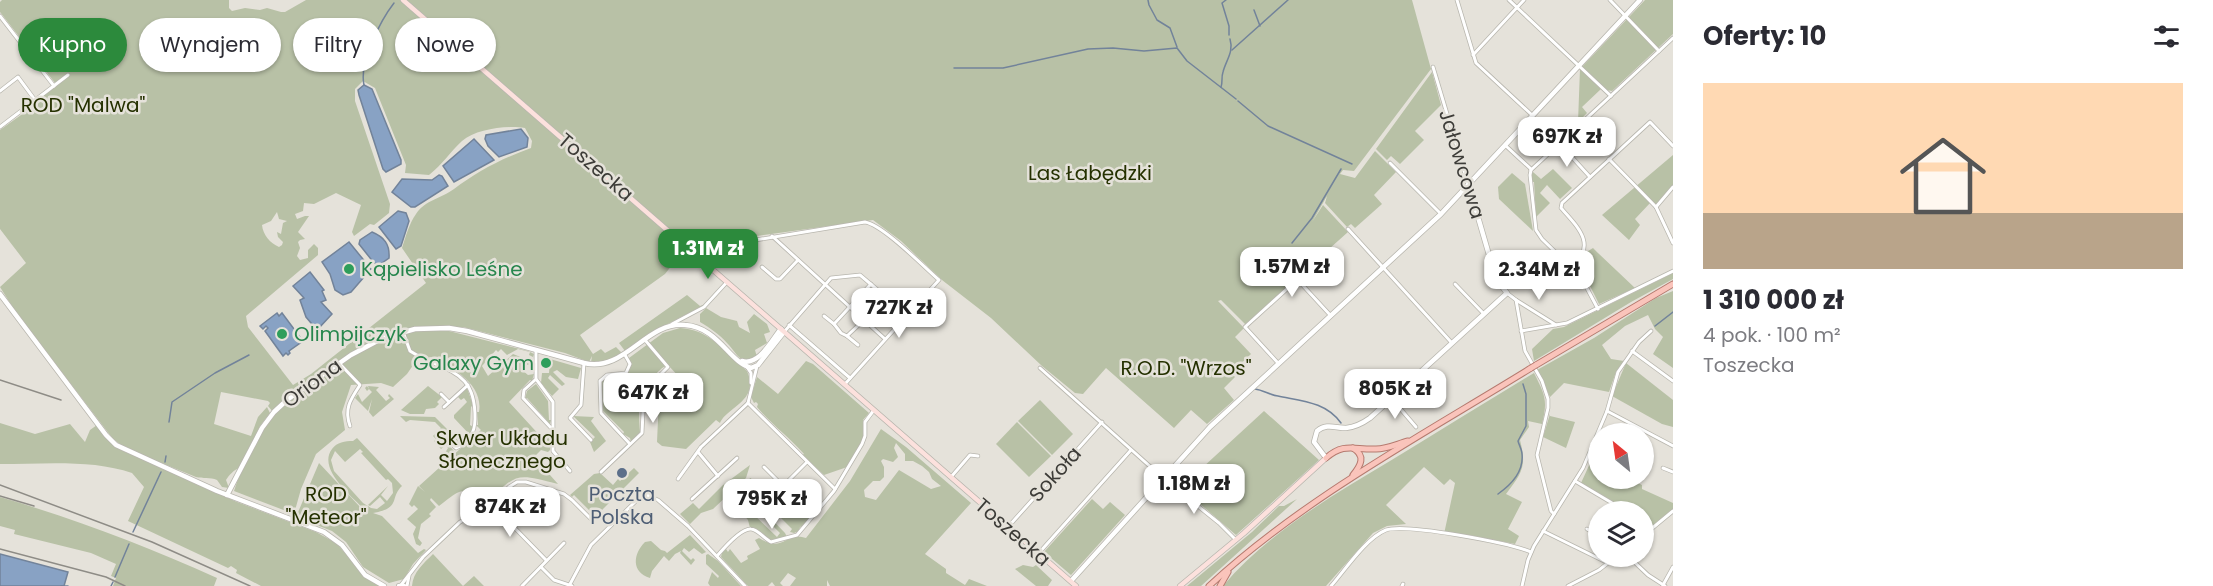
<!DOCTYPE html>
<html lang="pl">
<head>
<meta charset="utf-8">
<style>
	body { margin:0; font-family:Poppins,sans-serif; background:#f2f2f3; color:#2b2b33; height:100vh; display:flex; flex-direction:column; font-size:22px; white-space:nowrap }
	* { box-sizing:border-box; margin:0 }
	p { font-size:20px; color:#7c7c81 }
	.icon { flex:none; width:33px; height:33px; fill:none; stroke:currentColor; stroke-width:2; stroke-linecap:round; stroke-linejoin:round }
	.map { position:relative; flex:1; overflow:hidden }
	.sheet { display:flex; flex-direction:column; background:#fff; width:540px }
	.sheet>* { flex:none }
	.banner { position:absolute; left:18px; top:18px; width:570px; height:54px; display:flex; gap:12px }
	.needle { width:39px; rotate:331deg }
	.buttons { position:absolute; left:1588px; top:423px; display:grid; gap:12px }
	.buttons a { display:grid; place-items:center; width:66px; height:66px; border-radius:50%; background:#fff; box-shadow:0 2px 4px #0004; font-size:30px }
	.price { position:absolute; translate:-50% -51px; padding:0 14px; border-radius:12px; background:#fff; color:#222; font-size:20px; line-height:39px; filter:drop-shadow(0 2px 3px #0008) }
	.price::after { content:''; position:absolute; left:50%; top:36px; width:18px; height:14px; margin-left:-9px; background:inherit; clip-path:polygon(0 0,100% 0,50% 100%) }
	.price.current { background:#2c8a3c; color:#fff }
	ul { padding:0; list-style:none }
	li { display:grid; align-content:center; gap:12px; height:318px; padding:0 30px }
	li span { display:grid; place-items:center; height:186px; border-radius:0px; color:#555 }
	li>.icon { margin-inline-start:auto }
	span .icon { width:108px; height:108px; fill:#fffc; stroke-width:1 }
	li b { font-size:26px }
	h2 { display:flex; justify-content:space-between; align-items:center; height:72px; padding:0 30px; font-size:26px }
	.pill { padding:0 21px; border-radius:27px; background:#fff; box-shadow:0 2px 4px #0004; font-size:21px; line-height:54px }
	.pill.current { background:#2c8a3c; color:#fff }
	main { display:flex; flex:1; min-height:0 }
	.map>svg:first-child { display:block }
	.green { fill:#b8c1a6; fill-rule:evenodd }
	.water { fill:#88a2c4; stroke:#72839a; stroke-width:1.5 }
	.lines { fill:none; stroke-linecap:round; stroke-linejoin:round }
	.stream { stroke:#72839a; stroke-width:1.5 }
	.minor-casing { stroke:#b8b6ae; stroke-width:4.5 }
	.tertiary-casing { stroke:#b8b6ae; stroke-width:6 }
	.secondary-casing { stroke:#b8b6ae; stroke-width:6 }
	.primary-casing { stroke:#b57a6f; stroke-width:7 }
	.minor { stroke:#fff; stroke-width:3 }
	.tertiary { stroke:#fff; stroke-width:4.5 }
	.secondary { stroke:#fce1dd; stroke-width:4.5 }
	.primary { stroke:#fac4bb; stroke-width:5 }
	.rail { stroke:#8e8c86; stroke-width:1.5 }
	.primary-bridge-casing { stroke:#b57a6f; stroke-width:7; stroke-linecap:butt }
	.primary-bridge { stroke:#fac4bb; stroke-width:5 }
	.leisure-dot { fill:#2e9e5b; stroke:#e5e2da; stroke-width:2 }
	.service-dot { fill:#5c6f8a; stroke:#e5e2da; stroke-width:2 }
	.labels { text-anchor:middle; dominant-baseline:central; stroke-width:5; stroke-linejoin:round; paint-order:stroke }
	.park-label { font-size:20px; fill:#253100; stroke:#e5e2da }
	.street-label { font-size:20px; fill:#3d3c38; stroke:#e5e2da }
	.leisure-label { font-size:20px; fill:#27864d; stroke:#e5e2da; text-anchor:start }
	.service-label { font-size:20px; fill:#4e5e75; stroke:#e5e2da }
</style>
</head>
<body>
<main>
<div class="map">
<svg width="1673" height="586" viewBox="0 0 1673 586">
	<rect width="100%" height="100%" fill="#e5e2da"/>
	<g class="green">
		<path d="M2,0H229V8L232,11L245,8L260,10L267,8L281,12H285L306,0H1412L1431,69L1354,171L1343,170L1340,174L1355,178L1375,151L1396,172L1374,195L1382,204L1355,228L1351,224L1347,227L1325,203L1327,196L1312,222L1323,205L1348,232L1300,275L1298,273L1294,277L1279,261L1297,281L1247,326L1221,300L1218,301L1244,328L1235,337L1251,354L1231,373L1235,377L1224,388L1234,400L1207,424L1191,410L1174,428L1106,368L1083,394L1075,393L1042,366L991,318L942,280L901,241L873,220L721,241L704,256L689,243L665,274L580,335L593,354L601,349L605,353L616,347L621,352L620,355L609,361L591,362L592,356L589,362L565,353L463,327L445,330L528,351L534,354L533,357L529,355L530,352L518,349L507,355L501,349L498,352L496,350L482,366L488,376L513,354L533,362L534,365H527L522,370L528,375L534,374L532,381L530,380L509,402L543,439L551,433L550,450L548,452L541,450L534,457L558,484C515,473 518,473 486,502C463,484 460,490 439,506L431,498L430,500L436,507L429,514L431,516L421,524L418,538L422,543L420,546L416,544L413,534L416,527L407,519L418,509L414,505L412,507L409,504L418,486L425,492L419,486L481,430L476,425H478L477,412H479C484,384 451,366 430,357L428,358L420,355L407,374L393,387L381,383L351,385L342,412L345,430L316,454L301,489L294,514L234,491L238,479L273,412L268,406L270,403L268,401L221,392L214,424L251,436L258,417L267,407L270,413L260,426L239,468C234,470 229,475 226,480L229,488L222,487L217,480C210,477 203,479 196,477L127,449L113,439L15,311L0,287L26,263L0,229V130L28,110L29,107L69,75L55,83L0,12V2ZM363,81L375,88L406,165L405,173L429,175C442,165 450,152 462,141C476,129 507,125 525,128L532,141L531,148C503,158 478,171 454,189C442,198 425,200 416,214C409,224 406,236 402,248L426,283L311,374L293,385L248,327L246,316L318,255V248L314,244L308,250V258L300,260L297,256L300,248L298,242L300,240L305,239L298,232L309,216H305L297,219L295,214L303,211L304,203L314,204L336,193L361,205L352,232L354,236L370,224L374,225L389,213L390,204L355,101V89ZM277,212L279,219L287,221L283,223L281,234L277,232L278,237L283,242L282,245L279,247C270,243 263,235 262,225L271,221Z"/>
		<polygon points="1645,0 1673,0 1673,34 1612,91 1601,89 1582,107 1587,113 1578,122 1580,69"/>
		<polygon points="1432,72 1441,105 1415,131 1424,140 1400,164 1391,156 1387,160 1376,149"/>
		<polygon points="1673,155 1673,187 1656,207 1651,202 1635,219 1640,225 1629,240 1602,215"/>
		<polygon points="1553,169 1572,188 1560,199 1547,185 1540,193 1550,203 1536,217 1534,182 1532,182 1531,175 1533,172 1541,179"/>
		<polygon points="1512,173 1525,184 1533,231 1499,199 1498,187"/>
		<polygon points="1593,248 1598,253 1635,288 1599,304 1588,282 1577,268 1583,260 1585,253"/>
		<polygon points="1673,273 1673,279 1631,302 1534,361 1532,349 1553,329 1564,327"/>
		<polygon points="1673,291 1673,368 1653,354 1663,337 1655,329 1648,315 1625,326 1602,345 1611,359 1624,361 1616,372 1609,392 1564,383 1550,397 1537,370 1594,338 1656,298"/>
		<polygon points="687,295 700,306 706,304 666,325 625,351 619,343"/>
		<path d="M706,308L721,317L737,321L739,327L750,333L747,322L754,314L767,324L770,332L764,334L767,343L755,350L757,357L744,361C737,357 733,349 727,343C719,334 710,328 700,322V314Z"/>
		<path d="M680,328C709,329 727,353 747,371C760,401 728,406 720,423L716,420L686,449L662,446L657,442L659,398L680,378L668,365C662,367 658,372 653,377C636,392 639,411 640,432L631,442L630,438L623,434L624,432L603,411L602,381L608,376L609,379C622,378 633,374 629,358L663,333Z"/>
		<polygon points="550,359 581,368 578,379 566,377 557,370 553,372 565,384 562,386 550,375 548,378 559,389 552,396 541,383 542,373 549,373"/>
		<path d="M806,361L813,364L869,413L863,420L865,436L850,466L824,475L802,455L804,454C789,437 771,424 757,407L758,404L756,402L754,403L751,397L757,377L778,394Z"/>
		<polygon points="1626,363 1673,400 1673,427 1662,424 1612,396"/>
		<path d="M1534,373C1545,395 1548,400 1542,424L1528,421L1529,427L1520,440C1527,467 1522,473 1506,494L1522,502L1508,529L1519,536L1515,544L1469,535L1444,534L1455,483L1450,479L1444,485L1424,467L1386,505L1406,524L1387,526L1373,533L1326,586H1223C1267,534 1331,496 1390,461C1438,432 1486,402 1534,373Z"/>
		<polygon points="536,384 548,401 549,420 551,420 550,424 527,398 525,399 527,391"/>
		<polygon points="367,386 369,389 368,386 379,387 376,390 386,401 390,398 388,396 389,394 394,399 373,417 369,412 372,399 368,411 355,398 358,394 362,402 372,392 369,389 367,391 365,388"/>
		<polygon points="428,386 442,397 437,402 439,404 435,408 426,409 424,414 410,414 401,410"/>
		<polygon points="467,388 473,405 471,407 470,425 473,427 470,435 454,418 454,415 467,402 464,398 461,400 458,397"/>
		<polygon points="1040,400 1073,434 1052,455 1018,421"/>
		<polygon points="1264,411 1319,460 1236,535 1192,497 1212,479 1202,468"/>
		<polygon points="1550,414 1550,416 1575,422 1566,448 1543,437"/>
		<polygon points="400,416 435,417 460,442 455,448 451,444 453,442 446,434 440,435 454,451 448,456 445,453 448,448 446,445 441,449 434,441 436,439 433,436 441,428 435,422 410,420 406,422"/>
		<polygon points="573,416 594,417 591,421 606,441 594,452 590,442 595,437"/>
		<polygon points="1017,422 1051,456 1029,477 996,444"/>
		<path d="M0,423L35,434L70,424L85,442L90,430L97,425L111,443L121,450L237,502L316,532L336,543L346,554L348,553L360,570L386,586H261L236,573L237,570L231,566L228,568L128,521L144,487L132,473C93,459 41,464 0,464Z"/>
		<path d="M881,429L906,447L971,503L925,554L946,569V573L965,585L969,579L987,586H830L827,580V586H790L796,578L788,573L780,583L783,586H775L772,582L768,586H748L721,557L722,553L726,549L728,552L730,549L741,563L748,559L747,556L760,549L755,540L759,538C783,554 785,531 806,538L850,481ZM896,443L905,454V461H913L922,466L929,472L932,479L941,486L931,489L899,470L876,500L865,497L864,490L873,481H880L884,477V467L881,461L883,459L893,462L898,457L894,448Z"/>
		<path d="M357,438L402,486C389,498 402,508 373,513L382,516L418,553L424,549L426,550L413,564L404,579L389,583L363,567L346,542L332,531L296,517L319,463L361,508L365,510C352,497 317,469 332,449C337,442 345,441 353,441ZM360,449L363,452L361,453L386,480L388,479L392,483L393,493L387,501L381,495L388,486L368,505L370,506L380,497L385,503L377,509L371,508L363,503L334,471L331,460L335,451L345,462Z"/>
		<polygon points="1592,459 1599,463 1599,478 1630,479 1642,485 1642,489 1673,503 1673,510 1644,532 1644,512 1609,511 1614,502 1581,483"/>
		<polygon points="750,465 746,478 713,509 701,513 690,524 680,514 693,503 699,509 723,485"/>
		<polygon points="634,468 639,473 597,515 593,514 574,495 572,497 570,495 594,474 600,473 613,485 618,479 620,481"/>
		<polygon points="751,478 753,486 757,484 774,504 781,504 786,500 791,500 796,505 801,500 794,492 796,490 793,487 796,484 800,489 798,492 816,511 805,525 800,527 799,531 794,533 790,532 792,529 749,486 747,488 744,484 745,481"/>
		<path d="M0,497C75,519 146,546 217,578L214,586H113L116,578L111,576L116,564L91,553L14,534L15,530L0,526Z"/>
		<polygon points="1092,499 1103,509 1110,502 1125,515 1071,575 1044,552"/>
		<polygon points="1297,499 1201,586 1187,586 1252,532 1279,506 1284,506"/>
		<polygon points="753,500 785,533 787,537 770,540 750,528 748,520 742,513 747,508 777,537 780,533 749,503"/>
		<path d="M690,535L706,552L702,554L694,548L689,552L684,548L682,551L691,560L693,558L695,560L691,565L680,553L681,551L675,554L669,561L664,556L652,571L650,578C631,572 633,554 645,542L651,541L661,550L665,551L667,553Z"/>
		<path d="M433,554L463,586L474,576L484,586H412C413,572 424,563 433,554Z"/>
		<polygon points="708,554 718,561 741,586 710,586 708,583 712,572 718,578 719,576 706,564 706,555"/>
		<polygon points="1023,565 1033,567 1036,565 1052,580 1048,586 1036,586 1015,569"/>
	</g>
	<g class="water">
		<polygon points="364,85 372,89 401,160 401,164 386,172 383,169 359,95 358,90"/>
		<polygon points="521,129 528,138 527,147 499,157 488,146 485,139 486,135"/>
		<polygon points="474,139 494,160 454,182 443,166"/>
		<polygon points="439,175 442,176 448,186 415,207 411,207 392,192 402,179 432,180"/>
		<polygon points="398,211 406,213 409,221 401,246 396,249 379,227"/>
		<path d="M372,232C384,237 390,244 389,258L379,265L374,263L359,244L360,240Z"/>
		<polygon points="349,242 371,269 351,292 343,295 335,290 330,274 322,262"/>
		<polygon points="310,272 324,290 322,291 326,300 321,302 332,314 317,330 306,317 300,300 304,298 293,286"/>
		<polygon points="277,313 279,316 282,313 303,341 289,351 290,353 288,355 286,353 283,356 265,331 268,328 266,326 263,329 260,326"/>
		<polygon points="0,554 68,572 64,586 0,586"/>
	</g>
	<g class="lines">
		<g class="stream">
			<polyline points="1148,0 1149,5 1157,20 1170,28 1177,47"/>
			<polyline points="1226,0 1222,3 1229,26 1229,35"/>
			<polyline points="1254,10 1260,26"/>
			<polyline points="1232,50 1288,0"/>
			<polyline points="954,68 1003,68 1088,49 1113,48 1144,51 1177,48 1187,61 1236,99"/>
			<path d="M364,85C359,63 380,21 394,3"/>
			<path d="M1221,87C1223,81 1221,78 1223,72C1226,60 1234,52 1230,39"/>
			<polyline points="1238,101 1268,126 1352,164"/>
			<polyline points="1292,243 1312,218 1341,169"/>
			<polyline points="1655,326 1673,312"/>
			<path d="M1255,389C1263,390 1270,395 1278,396C1302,401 1326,402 1341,423"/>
			<polyline points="169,422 172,402 215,373 249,355"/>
			<polyline points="165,462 166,456"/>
			<path d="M1498,494C1511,485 1524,472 1522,454C1522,450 1519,445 1518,441L1526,426V394L1523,384"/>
			<polyline points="133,532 161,472"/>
			<polyline points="115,577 129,544"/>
			<polyline points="61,586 68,586"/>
			<polyline points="111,586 113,582"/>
		</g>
		<g class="minor-casing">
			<g id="minor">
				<polyline points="1457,0 1476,63 1532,115"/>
				<polyline points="1509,0 1611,96"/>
				<polyline points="1610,0 1659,51"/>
				<polyline points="0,16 54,86"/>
				<polyline points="1473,55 1524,0"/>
				<polyline points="1433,67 1468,184"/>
				<polyline points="0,91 18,77 35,100"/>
				<polyline points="0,127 68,75"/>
				<polyline points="1560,144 1590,177"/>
				<polyline points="1506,146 1531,169"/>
				<polyline points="1609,159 1656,207 1673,243"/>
				<polyline points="1390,163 1441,214"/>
				<polyline points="1531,170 1673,38"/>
				<polyline points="1531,170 1530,175 1536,230 1542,239 1581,277 1598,309"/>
				<polyline points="1656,207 1673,187"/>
				<polyline points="1348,229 1451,342"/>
				<polyline points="772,236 885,339"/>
				<path d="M703,261L719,246L865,222C883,225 923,266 939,280L845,384"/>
				<polyline points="762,267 776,279 780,279 798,260"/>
				<path d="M1572,268C1597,245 1579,228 1561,208L1562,203L1650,122L1673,146"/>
				<polyline points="1296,278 1331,316"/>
				<polyline points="1455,284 1484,314"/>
				<polyline points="1507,293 1516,300 1525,351 1542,381 1548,399 1548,408 1537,455 1551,511 1554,514"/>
				<polyline points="1516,300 1556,325"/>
				<polyline points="824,316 834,324"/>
				<polyline points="864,320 847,336 841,333 834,324 871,284"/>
				<polyline points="672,324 704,307 727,282"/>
				<polyline points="789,325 850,378"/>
				<polyline points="1521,331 1567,323 1673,271"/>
				<path d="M403,332L410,351C444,373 476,367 475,419C475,432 469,443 456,448L441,434"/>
				<polyline points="784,332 831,278 860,275 907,315"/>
				<polyline points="847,336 858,345"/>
				<polyline points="536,351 536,379 553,402 553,451 570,471"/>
				<polyline points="1632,351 1673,381"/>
				<polyline points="625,355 630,364 626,373 607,375 600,381 601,413 630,444"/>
				<path d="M339,363L360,385C350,400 344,409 350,426"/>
				<polyline points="584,363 581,405 570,418 591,440"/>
				<polyline points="1278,363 1245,327 1298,279"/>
				<polyline points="747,367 751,373 751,383"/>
				<polyline points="1040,368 1163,478 1219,523 1236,540"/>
				<polyline points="535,380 524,390 523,398 553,430"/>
				<polyline points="441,394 449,402"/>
				<polyline points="1392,399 1416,427"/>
				<polyline points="748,403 835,489"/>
				<polyline points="444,407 468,385"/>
				<polyline points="1607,411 1673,446"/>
				<polyline points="698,452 718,476"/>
				<polyline points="764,467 783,486 807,462"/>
				<polyline points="1663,468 1673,472"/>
				<polyline points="601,472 642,433 644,391 668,367 645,340"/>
				<polyline points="951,477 970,455 978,456"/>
				<polyline points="678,479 701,447 748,403 757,366"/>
				<polyline points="1575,481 1612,503"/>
				<polyline points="692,499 737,458"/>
				<polyline points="488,508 497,516 505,518 546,560"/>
				<polyline points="1008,527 1102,422"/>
				<polyline points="1587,529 1599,535"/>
				<polyline points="1543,531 1608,563"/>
				<polyline points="1644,535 1673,511"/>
				<polyline points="1038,554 1131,450"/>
				<path d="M717,556C723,549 741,528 751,529C757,529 765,539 771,542L797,535L834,491L862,444L865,436V422L874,410"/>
				<polyline points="1628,556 1648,575 1665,586"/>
				<polyline points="541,567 554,580 572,586"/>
				<polyline points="401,585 423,557 460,522 488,508 509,487 517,482 526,482 564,494 572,500 593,521"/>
				<polyline points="1663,585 1673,567"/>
				<polyline points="407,586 409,576"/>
				<polyline points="522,586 564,543"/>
				<polyline points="569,586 591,545 637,500 647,495 658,500 688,526 745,586"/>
				<path d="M1331,586C1345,570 1366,538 1386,530C1405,523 1510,543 1531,552"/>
				<polyline points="1402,586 1403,584"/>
				<polyline points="1522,586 1528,560 1534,546 1583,468 1607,411 1618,372 1639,342 1651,331"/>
				<polyline points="1568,586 1599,570 1617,556"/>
			</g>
		</g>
		<g class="tertiary-casing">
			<g id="tertiary">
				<polyline points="0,294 106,435 116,445 217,491 324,532 342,545 365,575 384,586"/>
				<path d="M742,361C759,366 771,341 781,329"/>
				<path d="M1326,458L1314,442L1317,431C1327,423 1335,428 1346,428C1356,427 1363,423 1370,418L1507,293L1496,279L1469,186"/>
				<path d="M227,495L262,428L274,412L287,400L351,355L383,338L415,329L449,328L467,331L584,363C625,373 646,321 685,325C718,327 729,362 751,368L758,365L784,332"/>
				<polyline points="1071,581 1210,427 1441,214 1640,0"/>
				<polyline points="399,586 404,586"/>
			</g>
		</g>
		<g class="secondary-casing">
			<g id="secondary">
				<polyline points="403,0 1076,586"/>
				<polyline points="1180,586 1244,533 1326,458"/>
			</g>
		</g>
		<g class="primary-casing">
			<g id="primary">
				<polyline points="1536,365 1673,284"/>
				<path d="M1353,448C1366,456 1361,465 1353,475"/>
				<path d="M1326,458C1344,442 1354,450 1376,449C1387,449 1397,444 1408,441"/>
				<path d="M1209,586C1304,498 1421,436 1531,368"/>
				<polyline points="1220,586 1228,572"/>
			</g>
		</g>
		<use href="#minor" class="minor"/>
		<use href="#tertiary" class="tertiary"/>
		<use href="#secondary" class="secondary"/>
		<use href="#primary" class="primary"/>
		<g class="rail">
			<polyline points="0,380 61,400"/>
			<polyline points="0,485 152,542 250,586"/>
			<polyline points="0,496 34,506"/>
			<polyline points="0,549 106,577 125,586"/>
		</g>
		<g class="primary-bridge-casing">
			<polyline id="primary-bridge" points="1531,368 1536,365"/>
		</g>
		<use href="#primary-bridge" class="primary-bridge"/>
	</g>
	<g class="leisure-dot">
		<circle cx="349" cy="269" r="6"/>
		<circle cx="282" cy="334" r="6"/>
		<circle cx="546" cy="363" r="6"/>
	</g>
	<circle class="service-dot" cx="622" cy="473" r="6"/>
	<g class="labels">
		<g class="park-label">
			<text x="83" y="105">ROD "Malwa"</text>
			<text x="1090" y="173">Las Łabędzki</text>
			<text x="1186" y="368">R.O.D. "Wrzos"</text>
			<text x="502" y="438">Skwer Układu<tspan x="502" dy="23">Słonecznego</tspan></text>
			<text x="326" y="494">ROD<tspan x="326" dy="23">"Meteor"</tspan></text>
		</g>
		<g class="street-label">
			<text transform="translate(1462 164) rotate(73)">Jałowcowa</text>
			<text transform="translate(596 167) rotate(41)">Toszecka</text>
			<text transform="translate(312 383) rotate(-36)">Oriona</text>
			<text transform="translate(1055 474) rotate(-48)">Sokoła</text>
			<text transform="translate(1013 532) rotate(41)">Toszecka</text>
		</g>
		<g class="leisure-label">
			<text x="361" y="269">Kąpielisko Leśne</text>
			<text x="294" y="334">Olimpijczyk</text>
			<text x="534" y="363" text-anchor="end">Galaxy Gym</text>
		</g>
		<g class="service-label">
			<text x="622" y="494">Poczta<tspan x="622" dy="23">Polska</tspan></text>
		</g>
	</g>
</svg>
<div class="buttons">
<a><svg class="needle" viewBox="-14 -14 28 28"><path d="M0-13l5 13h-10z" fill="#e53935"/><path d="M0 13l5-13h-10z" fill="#7c7c81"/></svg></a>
<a><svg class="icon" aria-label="layers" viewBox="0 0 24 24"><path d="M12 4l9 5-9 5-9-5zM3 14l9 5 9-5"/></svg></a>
</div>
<b class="price" style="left:1567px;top:168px">697K zł</b>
<b class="price current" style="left:708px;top:280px">1.31M zł</b>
<b class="price" style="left:1292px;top:298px">1.57M zł</b>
<b class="price" style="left:1539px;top:301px">2.34M zł</b>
<b class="price" style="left:899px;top:339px">727K zł</b>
<b class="price" style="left:1395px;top:420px">805K zł</b>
<b class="price" style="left:653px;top:424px">647K zł</b>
<b class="price" style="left:1194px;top:515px">1.18M zł</b>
<b class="price" style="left:772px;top:530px">795K zł</b>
<b class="price" style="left:510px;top:538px">874K zł</b>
<div class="banner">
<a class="pill current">Kupno</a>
<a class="pill">Wynajem</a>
<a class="pill">Filtry</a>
<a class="pill">Nowe</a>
</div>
</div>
<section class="sheet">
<h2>Oferty: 10<svg class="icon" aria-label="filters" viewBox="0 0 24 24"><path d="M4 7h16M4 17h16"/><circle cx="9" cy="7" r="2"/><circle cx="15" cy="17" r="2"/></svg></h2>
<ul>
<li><span style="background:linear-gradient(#ffd9b3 70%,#b9a48a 0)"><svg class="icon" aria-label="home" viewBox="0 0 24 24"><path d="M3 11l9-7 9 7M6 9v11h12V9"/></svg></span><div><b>1 310 000 zł</b><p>4 pok. · 100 m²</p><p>Toszecka</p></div></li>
</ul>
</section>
</main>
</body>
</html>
